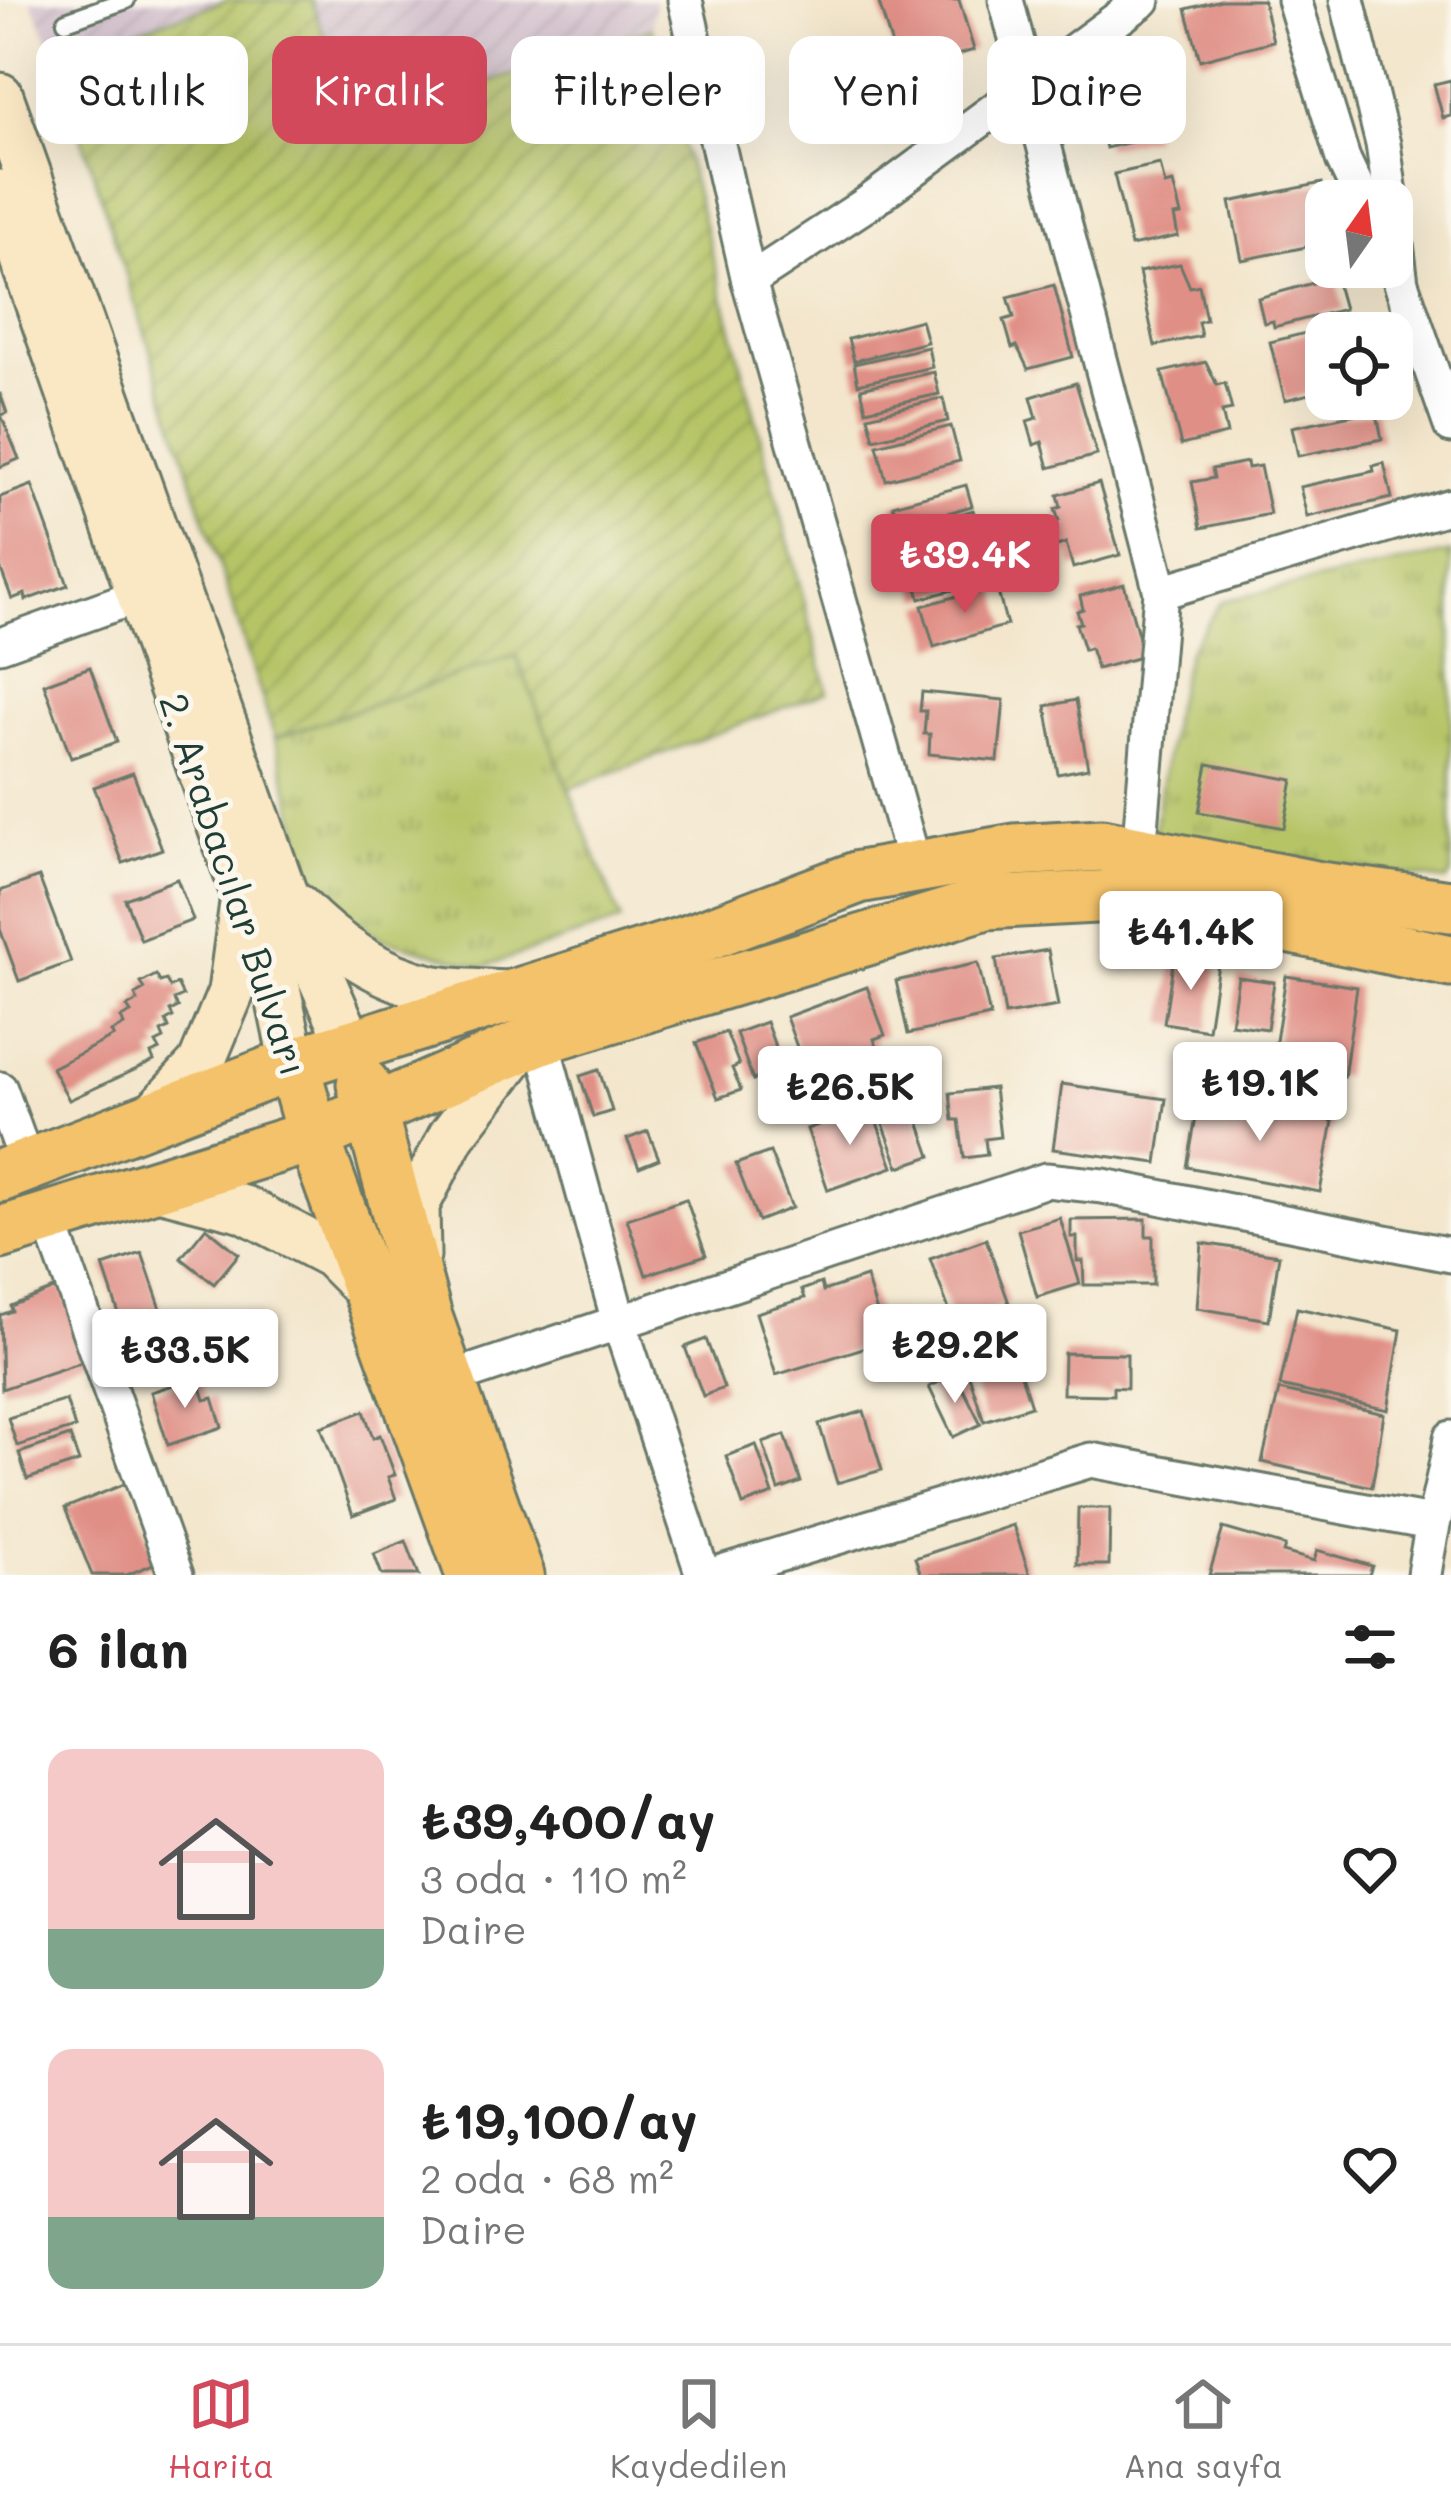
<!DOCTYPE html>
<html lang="tr">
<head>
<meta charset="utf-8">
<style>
	body { margin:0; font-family:Mali,sans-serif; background:#f2f2f2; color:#222; height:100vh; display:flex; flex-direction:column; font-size:45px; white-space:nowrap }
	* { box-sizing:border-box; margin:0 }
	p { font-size:39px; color:#767676 }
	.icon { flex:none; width:66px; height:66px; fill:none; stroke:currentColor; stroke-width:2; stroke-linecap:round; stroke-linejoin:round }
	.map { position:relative; height:1575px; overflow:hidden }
	.details { display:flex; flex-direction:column; background:#fff; flex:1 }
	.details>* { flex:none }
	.hud { position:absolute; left:36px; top:36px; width:1380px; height:108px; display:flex; gap:24px }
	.needle { width:78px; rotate:14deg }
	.tools { position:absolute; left:1305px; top:180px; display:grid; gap:24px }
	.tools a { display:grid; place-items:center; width:108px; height:108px; border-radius:24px; background:#fff; box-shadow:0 12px 48px #0002; font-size:60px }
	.price { position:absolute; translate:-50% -102px; padding:0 27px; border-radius:12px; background:#fff; color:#222; font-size:39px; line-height:78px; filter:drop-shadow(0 3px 6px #0008) }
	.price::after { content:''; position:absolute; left:50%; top:72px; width:36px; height:27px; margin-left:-18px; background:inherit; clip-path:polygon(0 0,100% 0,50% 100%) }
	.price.selected { background:#d1495b; color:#fff }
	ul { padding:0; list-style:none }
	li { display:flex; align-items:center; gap:36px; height:300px; padding:0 48px }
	li span { display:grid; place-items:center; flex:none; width:336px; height:240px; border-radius:24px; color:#555 }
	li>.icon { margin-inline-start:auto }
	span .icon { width:144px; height:144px; fill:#fffc; stroke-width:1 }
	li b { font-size:51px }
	h2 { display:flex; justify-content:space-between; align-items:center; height:144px; padding:0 48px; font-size:51px }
	.chip { padding:0 42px; border-radius:24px; background:#fff; box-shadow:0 12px 48px #0002; font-size:42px; line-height:108px }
	.chip.selected { background:#d1495b; color:#fff }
	.tabs { display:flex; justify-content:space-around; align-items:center; height:168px; border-top:3px solid #e0e0e0; background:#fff; font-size:33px; color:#767676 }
	.tabs a { display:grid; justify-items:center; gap:6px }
	.tabs .selected { color:#d1495b }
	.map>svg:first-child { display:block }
	.industrial { fill:url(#industrial-furrows) }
	.park { fill:url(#park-tufts); stroke:#6a804d; stroke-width:3 }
	.garden { fill:url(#garden-furrows); stroke:#6a804d; stroke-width:3 }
	.building { fill:#e08f86 }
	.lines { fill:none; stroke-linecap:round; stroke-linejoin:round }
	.lane-casing { stroke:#697869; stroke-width:22 }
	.street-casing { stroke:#697869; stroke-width:39 }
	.secondary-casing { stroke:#697869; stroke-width:51 }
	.primary-casing { stroke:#697869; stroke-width:57 }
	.lane { stroke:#fff; stroke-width:16 }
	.street { stroke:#fff; stroke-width:33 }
	.secondary { stroke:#fae7c3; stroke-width:45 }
	.primary { stroke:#f3c26a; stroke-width:51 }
	.labels { text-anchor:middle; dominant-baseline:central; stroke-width:10; stroke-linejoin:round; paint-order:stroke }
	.street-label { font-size:39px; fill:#1f3d34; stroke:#fbf7ec }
</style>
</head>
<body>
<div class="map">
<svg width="1451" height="1575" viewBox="0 0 1451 1575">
	<defs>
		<pattern id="industrial-furrows" width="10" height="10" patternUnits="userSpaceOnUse" patternTransform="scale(3)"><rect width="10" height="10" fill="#d1bdcc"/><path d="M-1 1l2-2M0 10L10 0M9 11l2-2" fill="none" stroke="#b3a3b0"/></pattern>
		<pattern id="park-tufts" width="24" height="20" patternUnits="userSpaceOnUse" patternTransform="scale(3)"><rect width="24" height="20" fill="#b6c466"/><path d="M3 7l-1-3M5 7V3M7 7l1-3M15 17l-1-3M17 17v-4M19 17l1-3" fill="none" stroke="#93a055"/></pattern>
		<pattern id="garden-furrows" width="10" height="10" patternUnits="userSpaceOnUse" patternTransform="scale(3)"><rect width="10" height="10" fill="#b6c466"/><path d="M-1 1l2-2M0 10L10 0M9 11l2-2" fill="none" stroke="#93a055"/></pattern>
	</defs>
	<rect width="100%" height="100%" fill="#fbf7ec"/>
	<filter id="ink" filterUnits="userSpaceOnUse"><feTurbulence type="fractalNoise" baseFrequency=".00833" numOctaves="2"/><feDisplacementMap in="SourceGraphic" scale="24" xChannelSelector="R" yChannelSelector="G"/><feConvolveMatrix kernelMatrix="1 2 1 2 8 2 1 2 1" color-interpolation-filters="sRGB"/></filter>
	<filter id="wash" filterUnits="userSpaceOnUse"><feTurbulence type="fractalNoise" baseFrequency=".004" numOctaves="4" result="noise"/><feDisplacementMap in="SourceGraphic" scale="48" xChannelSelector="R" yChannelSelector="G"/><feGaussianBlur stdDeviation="2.7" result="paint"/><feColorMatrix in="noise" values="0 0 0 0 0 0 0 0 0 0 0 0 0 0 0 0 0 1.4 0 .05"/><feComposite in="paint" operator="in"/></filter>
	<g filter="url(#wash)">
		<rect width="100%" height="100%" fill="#f3e6cc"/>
		<g class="industrial">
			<polygon points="31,0 227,0 56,57"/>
			<polygon points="311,0 655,0 652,28 358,127"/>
		</g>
		<g class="park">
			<polygon points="1451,552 1451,875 1446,881 1153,838 1174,707 1188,651 1222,601"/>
			<polygon points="516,655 621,921 483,967 380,938 313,885 275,738"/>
		</g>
		<polygon class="garden" points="228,0 311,0 358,127 652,28 828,691 569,789 516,655 275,738 56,57"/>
		<g id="blocks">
			<g class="building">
				<polygon points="878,0 959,0 974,50 900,72"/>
				<polygon points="1221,0 1263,0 1273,41 1200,60 1186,9"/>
				<polygon points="1132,66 1142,89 1151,87 1157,112 1147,114 1153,137 1106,148 1088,76"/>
				<polygon points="1451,80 1451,116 1443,118 1434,84"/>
				<polygon points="1160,164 1165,185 1173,183 1181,215 1174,216 1178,236 1131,246 1114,174"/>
				<polygon points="1322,183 1326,243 1242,260 1230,202"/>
				<polygon points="1180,264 1190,287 1199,285 1206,320 1198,322 1201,336 1155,346 1139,272"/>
				<polygon points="1335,277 1344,309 1274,327 1273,321 1264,323 1258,298"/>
				<polygon points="1054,285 1073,357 1028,369 1017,346 1012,348 1004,320 1014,317 1008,297"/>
				<polygon points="921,320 927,342 854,361 848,339"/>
				<polygon points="1356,320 1359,333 1326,333 1326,390 1285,400 1270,342"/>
				<polygon points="928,347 932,367 858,384 854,364"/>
				<polygon points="1206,362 1217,385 1225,383 1232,410 1222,412 1227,434 1181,445 1162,372"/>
				<polygon points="934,372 939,394 866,410 861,388"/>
				<polygon points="1076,383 1097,455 1049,468 1042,442 1034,445 1027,421 1037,418 1031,397"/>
				<polygon points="0,393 7,413 1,415 19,459 0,467"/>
				<polygon points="943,398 948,421 874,439 868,416"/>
				<polygon points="1376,410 1382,439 1298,456 1292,427"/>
				<polygon points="951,426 960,461 886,480 877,445"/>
				<polygon points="1247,462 1248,468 1260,466 1270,514 1201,528 1192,482 1214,478 1212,469"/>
				<polygon points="1384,463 1392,498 1307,517 1300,487 1374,471 1373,466"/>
				<polygon points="1099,483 1120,555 1073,568 1066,543 1057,546 1050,523 1059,521 1055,509 1061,507 1058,495"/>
				<polygon points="32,485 68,585 26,600 25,594 12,599 0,567 0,497"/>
				<polygon points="966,485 972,506 899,527 893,505"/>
				<polygon points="973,510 979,529 906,551 900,532"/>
				<polygon points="979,533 983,547 911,569 907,555"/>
				<polygon points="987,553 994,579 920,599 913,573"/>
				<polygon points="1124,584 1144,656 1097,669 1090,648 1084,650 1076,624 1081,623 1077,611 1083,609 1080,596"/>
				<polygon points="996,585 1007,625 934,647 922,606"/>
				<polygon points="90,667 117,742 71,758 44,684"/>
				<polygon points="922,692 1004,700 998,761 929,754 930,734 924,734 926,711 920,711"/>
				<polygon points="1076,700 1088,768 1058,774 1046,706"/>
				<polygon points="1208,764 1293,780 1284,828 1199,812"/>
				<polygon points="133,773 162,849 123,863 94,787"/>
				<polygon points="39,877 71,962 19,981 0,929 0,891"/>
				<polygon points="177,879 193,920 141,940 125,899"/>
				<polygon points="1048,950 1058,1006 1005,1015 996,959"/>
				<polygon points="1174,957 1218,964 1208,1030 1164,1023"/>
				<polygon points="978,963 990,1016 908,1034 896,981"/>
				<polygon points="156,975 160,982 166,980 170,987 177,984 183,996 174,1000 178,1007 170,1011 173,1017 166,1021 169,1028 161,1032 164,1039 156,1043 160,1050 151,1054 154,1061 69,1100 52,1068 114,1036 111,1032 124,1025 121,1018 131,1013 127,1007 138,1001 135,995 145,989 141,983"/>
				<polygon points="1286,976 1357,987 1344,1077 1272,1067"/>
				<polygon points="1238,977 1274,982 1267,1029 1231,1024"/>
				<polygon points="867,987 885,1035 874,1039 876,1045 816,1067 814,1062 804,1066 786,1017"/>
				<polygon points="766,1022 783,1068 753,1080 736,1033"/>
				<polygon points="726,1032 739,1065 732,1068 741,1090 718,1098 696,1043"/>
				<polygon points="599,1070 612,1111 593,1117 580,1076"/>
				<polygon points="1062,1084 1166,1099 1157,1163 1053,1149"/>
				<polygon points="994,1088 1000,1137 985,1139 987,1155 964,1158 959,1120 953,1120 950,1093"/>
				<polygon points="910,1096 931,1156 899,1167 877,1107"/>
				<polygon points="1200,1096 1333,1121 1320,1192 1187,1167"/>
				<polygon points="871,1106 893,1167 828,1190 807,1129"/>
				<polygon points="648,1131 659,1159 639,1167 627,1139"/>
				<polygon points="770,1152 792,1208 758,1221 736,1164"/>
				<polygon points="686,1199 706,1255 646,1275 627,1219"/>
				<polygon points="1060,1218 1080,1284 1037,1297 1018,1230"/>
				<polygon points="1146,1219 1146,1236 1153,1236 1153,1285 1084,1285 1083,1261 1077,1261 1077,1237 1071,1237 1071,1220"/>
				<polygon points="206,1227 239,1254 214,1284 181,1258"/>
				<polygon points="986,1239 1009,1303 954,1323 930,1259"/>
				<polygon points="1202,1243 1279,1255 1269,1320 1197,1308"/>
				<polygon points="142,1253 169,1333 173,1331 181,1354 137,1368 103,1266"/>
				<polygon points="866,1277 886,1341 776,1375 756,1313 805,1298 802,1290 821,1283 823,1291"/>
				<polygon points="61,1286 91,1359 2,1389 0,1315 12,1311 11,1306"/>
				<polygon points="1297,1308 1401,1330 1388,1410 1280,1386"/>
				<polygon points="706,1339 724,1388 703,1396 685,1347"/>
				<polygon points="1064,1353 1127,1354 1127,1388 1113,1387 1113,1395 1063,1394"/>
				<polygon points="1015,1357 1031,1406 984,1421 968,1372"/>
				<polygon points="956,1374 981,1424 953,1437 929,1387"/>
				<polygon points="198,1377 205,1400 213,1398 222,1427 168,1445 151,1392"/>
				<polygon points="1279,1390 1384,1414 1372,1487 1262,1462"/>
				<polygon points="66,1400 75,1428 17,1446 8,1418"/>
				<polygon points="364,1411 373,1438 380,1435 395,1475 388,1477 396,1499 353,1515 321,1427"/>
				<polygon points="864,1411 882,1470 837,1483 819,1424"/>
				<polygon points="785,1435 801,1482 779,1490 763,1443"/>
				<polygon points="70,1436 79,1462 27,1479 19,1453"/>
				<polygon points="756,1445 773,1494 743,1505 726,1456"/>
				<polygon points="127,1483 158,1562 127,1575 92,1575 65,1508"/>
				<polygon points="1078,1508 1110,1508 1109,1565 1077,1565"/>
				<polygon points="1013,1525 1030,1575 921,1575 915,1558"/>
				<polygon points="1223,1528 1285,1546 1283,1552 1314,1561 1317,1550 1372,1566 1369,1575 1209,1575"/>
				<polygon points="406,1541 419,1575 382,1575 374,1554"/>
			</g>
		</g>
	</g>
	<g filter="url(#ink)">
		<use href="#blocks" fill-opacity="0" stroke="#697869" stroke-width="3"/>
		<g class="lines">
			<g class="lane-casing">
				<polyline id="lane" points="66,21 126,0"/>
			</g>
			<g class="street-casing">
				<g id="street">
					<polyline points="685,0 749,281"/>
					<polyline points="1006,0 1161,592 1139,852"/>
					<polyline points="1294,0 1343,159 1363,201"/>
					<polyline points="1347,0 1383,144 1391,201"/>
					<polyline points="1392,212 1401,283 1451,426"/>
					<polyline points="1161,592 1451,506"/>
					<polyline points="0,645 140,595"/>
					<polyline points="915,867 749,281 868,203 1143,0"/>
					<polyline points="541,1038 619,1322 703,1575"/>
					<polyline points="0,1089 28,1166"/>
					<polyline points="48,1216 176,1575"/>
					<polyline points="464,1374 1046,1180 1103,1186 1451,1255"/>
					<polyline points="712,1575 1091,1460 1431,1523"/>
					<path d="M1424,1575C1430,1528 1444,1485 1451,1438"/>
				</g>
			</g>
			<g class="secondary-casing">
				<g id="secondary">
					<polyline points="0,96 283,891 351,1046"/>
					<polyline points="0,193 277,988 293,1064"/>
					<path d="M297,907C332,944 380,977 431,988C455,993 482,992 506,994"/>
					<polyline points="151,1118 201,1064 231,992 243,903"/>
					<polyline points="151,1185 244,1209 332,1255 370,1293"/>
					<polyline points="417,1256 416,1205 452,1135 520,1047"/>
				</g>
			</g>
			<g class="primary-casing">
				<g id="primary">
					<polyline points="293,1064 313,1136 472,1575"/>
					<polyline points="363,1084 426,1317 518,1575"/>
					<polyline points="0,1176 293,1064 689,941 859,877 1014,850 1102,845 1320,888 1451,906"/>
					<polyline points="0,1233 313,1136 541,1038 986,903 1133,895 1451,961"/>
				</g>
			</g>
			<use href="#lane" class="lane"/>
			<use href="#street" class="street"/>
			<use href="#secondary" class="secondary"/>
			<use href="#primary" class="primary"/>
		</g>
	</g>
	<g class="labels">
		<g class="street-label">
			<text transform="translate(235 884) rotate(72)">2. Arabacılar Bulvarı</text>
		</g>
	</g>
</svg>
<div class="tools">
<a><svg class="needle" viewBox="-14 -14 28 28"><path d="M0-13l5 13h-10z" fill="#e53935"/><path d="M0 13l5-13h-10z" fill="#767676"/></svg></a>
<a><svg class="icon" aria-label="locate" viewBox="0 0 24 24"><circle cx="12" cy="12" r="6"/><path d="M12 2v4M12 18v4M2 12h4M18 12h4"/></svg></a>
</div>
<b class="price selected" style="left:965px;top:616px">₺39.4K</b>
<b class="price" style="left:1191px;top:993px">₺41.4K</b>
<b class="price" style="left:1260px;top:1144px">₺19.1K</b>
<b class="price" style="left:850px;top:1148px">₺26.5K</b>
<b class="price" style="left:955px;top:1406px">₺29.2K</b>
<b class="price" style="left:185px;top:1411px">₺33.5K</b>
<div class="hud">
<a class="chip">Satılık</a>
<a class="chip selected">Kiralık</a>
<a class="chip">Filtreler</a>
<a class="chip">Yeni</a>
<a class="chip">Daire</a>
</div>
</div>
<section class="details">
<h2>6 ilan<svg class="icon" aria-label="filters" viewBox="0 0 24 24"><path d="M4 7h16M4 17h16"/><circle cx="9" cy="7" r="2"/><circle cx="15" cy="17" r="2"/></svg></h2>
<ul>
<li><span style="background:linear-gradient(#f6c9c9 75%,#7fa58c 0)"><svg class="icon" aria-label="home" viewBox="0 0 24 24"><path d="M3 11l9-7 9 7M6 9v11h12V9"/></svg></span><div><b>₺39,400/ay</b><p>3 oda · 110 m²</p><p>Daire</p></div><svg class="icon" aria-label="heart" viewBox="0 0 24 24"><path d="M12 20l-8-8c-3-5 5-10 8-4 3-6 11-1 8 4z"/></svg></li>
<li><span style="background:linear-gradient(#f6c9c9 70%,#7fa58c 0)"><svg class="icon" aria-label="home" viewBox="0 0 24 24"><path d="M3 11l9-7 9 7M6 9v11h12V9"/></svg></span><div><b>₺19,100/ay</b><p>2 oda · 68 m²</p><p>Daire</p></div><svg class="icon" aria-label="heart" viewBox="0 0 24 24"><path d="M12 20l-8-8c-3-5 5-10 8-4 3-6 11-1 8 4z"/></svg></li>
</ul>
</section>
<nav class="tabs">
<a class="selected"><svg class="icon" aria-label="map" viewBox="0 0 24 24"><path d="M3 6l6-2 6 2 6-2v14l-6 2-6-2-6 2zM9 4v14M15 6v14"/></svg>Harita</a>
<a><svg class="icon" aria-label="saved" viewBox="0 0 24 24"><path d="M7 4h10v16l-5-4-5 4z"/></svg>Kaydedilen</a>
<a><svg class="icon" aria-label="home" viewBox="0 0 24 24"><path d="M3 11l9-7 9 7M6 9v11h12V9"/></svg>Ana sayfa</a>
</nav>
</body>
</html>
